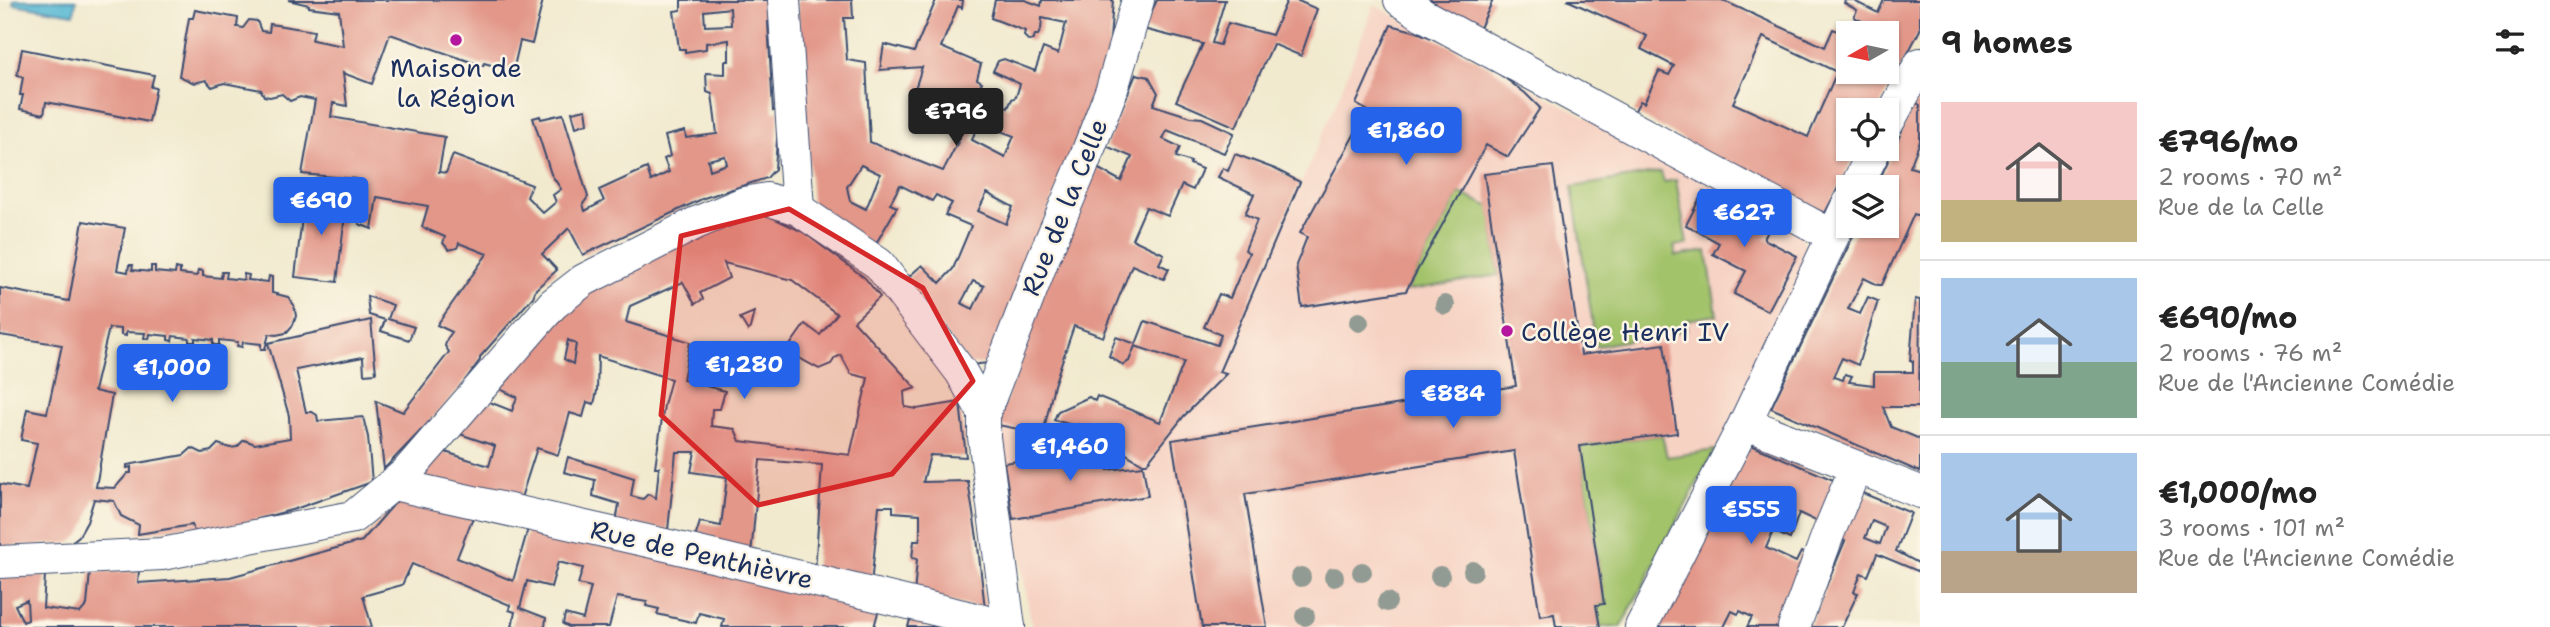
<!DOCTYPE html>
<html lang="en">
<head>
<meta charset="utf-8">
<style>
	body { margin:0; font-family:"Shantell Sans",sans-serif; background:#f2f2f2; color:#222; height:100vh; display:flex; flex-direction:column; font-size:26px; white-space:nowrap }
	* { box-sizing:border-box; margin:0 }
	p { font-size:23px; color:#767676 }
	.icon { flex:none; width:38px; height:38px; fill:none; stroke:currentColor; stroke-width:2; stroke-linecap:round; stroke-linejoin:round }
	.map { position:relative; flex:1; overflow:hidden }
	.details { display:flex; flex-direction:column; background:#fff; width:630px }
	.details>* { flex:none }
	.needle { width:46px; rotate:261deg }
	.buttons { position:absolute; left:1836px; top:21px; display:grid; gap:14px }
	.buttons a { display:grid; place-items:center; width:63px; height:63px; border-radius:0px; background:#fff; box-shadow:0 2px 5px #0004; font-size:35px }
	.price { position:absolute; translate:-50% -60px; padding:0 16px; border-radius:7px; background:#2563eb; color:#fff; font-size:23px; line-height:46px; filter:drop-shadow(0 2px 4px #0008) }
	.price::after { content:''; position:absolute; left:50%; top:42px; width:21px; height:16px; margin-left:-10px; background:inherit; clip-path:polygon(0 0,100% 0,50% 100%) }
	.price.on { background:#222; color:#fff }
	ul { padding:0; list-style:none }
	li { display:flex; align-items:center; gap:21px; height:175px; padding:0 21px }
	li+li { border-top:2px solid #e0e0e0 }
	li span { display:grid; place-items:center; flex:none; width:196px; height:140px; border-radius:0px; color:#555 }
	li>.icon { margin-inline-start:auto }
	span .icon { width:84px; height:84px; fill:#fffc; stroke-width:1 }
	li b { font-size:30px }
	h2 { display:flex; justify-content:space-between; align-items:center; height:84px; padding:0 21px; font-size:30px }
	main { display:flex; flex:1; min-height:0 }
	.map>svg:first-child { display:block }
	.built { fill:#f6d2c3 }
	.green { fill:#a3c36b; stroke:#5f7964; stroke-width:2 }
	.water { fill:#56b8d4; stroke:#387499; stroke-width:2 }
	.building { fill:#e29789; fill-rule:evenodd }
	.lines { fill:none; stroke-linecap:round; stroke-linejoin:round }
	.street-casing { stroke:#3b4b6f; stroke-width:34 }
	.street { stroke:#fff; stroke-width:32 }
	.tree { fill:#929b93 }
	.marked { fill:#d62828; fill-opacity:0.2; stroke:#d62828; stroke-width:5; stroke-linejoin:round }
	.poi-dot { fill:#b5179e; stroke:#fcf5e5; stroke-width:2.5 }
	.labels { text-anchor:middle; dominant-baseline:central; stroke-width:5; stroke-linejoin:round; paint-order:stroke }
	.poi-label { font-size:26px; fill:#1b2f5e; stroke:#fcf5e5 }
	.street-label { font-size:26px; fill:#1b2f5e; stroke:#fcf5e5 }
</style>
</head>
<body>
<main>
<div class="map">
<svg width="1920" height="627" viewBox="0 0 1920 627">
	<rect width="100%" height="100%" fill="#fcf5e5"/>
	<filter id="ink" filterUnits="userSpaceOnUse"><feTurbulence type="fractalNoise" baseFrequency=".0143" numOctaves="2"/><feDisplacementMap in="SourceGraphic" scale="14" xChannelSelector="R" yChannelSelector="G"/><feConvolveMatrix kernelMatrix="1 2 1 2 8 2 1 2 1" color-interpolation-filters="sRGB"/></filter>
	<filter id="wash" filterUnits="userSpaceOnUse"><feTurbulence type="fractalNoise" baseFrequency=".00686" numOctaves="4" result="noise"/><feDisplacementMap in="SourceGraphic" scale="28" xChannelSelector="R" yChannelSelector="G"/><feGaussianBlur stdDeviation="1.57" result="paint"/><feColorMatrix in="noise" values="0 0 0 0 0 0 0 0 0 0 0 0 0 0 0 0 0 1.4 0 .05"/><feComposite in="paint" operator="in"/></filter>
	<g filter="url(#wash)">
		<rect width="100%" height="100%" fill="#f1eacf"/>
		<polygon class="built" points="1374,5 1799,230 1812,260 1735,414 1621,627 1032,627 998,425 1043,434 1046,419 1054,420 1083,428 1143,464 1184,416 1225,374 1219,372 1220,370 1339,96"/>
		<g class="green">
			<polygon points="1661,172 1664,182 1676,180 1687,244 1674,246 1676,256 1707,251 1717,315 1686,320 1687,330 1596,346 1572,187"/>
			<polygon points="1460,193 1490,207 1499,275 1406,291"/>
			<polygon points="1662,435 1667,457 1715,450 1621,627 1600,627 1596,605 1604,603 1580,446"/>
		</g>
		<polygon class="water" points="14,0 76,0 74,14 13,4"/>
		<g id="blocks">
			<g class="building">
				<path d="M288,0H543L532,44L520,41L513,71L484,63L483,66L390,34L372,84L343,73L347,106L333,103L331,117L445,137L439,172L446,173L453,155L532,185L527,197L543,213L556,202L553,195L561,189L551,174L533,118L540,116L541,119L563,114L588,197L583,204L585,211L604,201L599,190L647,168L651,181L669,172L664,159L670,156L665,136L685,131L686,138L717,134L712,94L707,92L706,73L725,74V61H729V40L706,43V49L685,52V49H679L674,11L681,10V0H769L770,22H768L773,111L779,110L775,169L767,178L704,198L583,255L569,228L542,254L557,270L536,289L533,297L480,357V360L452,398L384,469L376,401L403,412L449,352L445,346L447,339L452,332L437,325L487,254L459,243L457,248L449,250L443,243L445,237L422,227L428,206L377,197L372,229L359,224L357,179L302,174L315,100L300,97L290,101L282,94L270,97L264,96L261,90L224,83L212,87L206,80L194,83L179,76L189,18H193L195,10L238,18L237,27L243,28L249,20L257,21L261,31L269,32L270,24L314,31L312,40L343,46L339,11L309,7V5ZM730,8L731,25L705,26L704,11ZM725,156L727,164L710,170L708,160Z"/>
				<path d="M797,0H852L853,18H844L847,60L866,63L870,142L943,171L960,138L951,134L961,104L915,89L922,67L880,70L884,44L914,52L936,0H963L962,8L958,6L941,47L981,64L977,79L982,82L976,93L1008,108L1012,99L1016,97L1020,84L993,71L998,61L1004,59L1035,71L1043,48L1058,54L1066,23L1042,18L1041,30L1038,35H1035L1033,40L1029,41L1024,36L1025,31L991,18L995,0H1025L1041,6L1042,0H1113L1109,53L1102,74L989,363L969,365L905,280L922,265L940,283L953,269L971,226L945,215L952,203L936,195L932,201L900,185L890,204L897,207L874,247L812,204ZM983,109L1002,118L998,130L1014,136L1005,157L972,140ZM861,165L880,174L866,209L850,201L847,187ZM987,193L1013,207L1006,224L978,211ZM973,281L984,286L973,309L961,303Z"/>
				<polygon points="1157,0 1225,0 1212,43 1220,45 1228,23 1272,35 1287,0 1296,0 1317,9 1301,56 1273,44 1236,127 1176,101 1203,44 1143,29"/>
				<polygon points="1431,0 1493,0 1479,30 1433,5"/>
				<path d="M1567,0H1722L1825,47L1833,29L1848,35V72H1886V33H1867L1871,26L1854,17L1857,10L1844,3L1845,0H1852L1878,13L1884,0H1920V30L1878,110H1848V149H1858L1825,213L1778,194L1634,112L1640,101L1644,103L1659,71L1669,75L1674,66L1641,49L1647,36ZM1763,37L1837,72L1808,137L1733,103Z"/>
				<polygon points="1391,25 1417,32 1446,44 1490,67 1525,93 1540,108 1508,157 1486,145 1406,291 1302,307 1296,265 1307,237 1300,233 1355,133 1363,137 1375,115 1356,104"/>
				<polygon points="22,49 154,75 151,87 156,88 149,122 46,102 44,114 20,109 23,95 20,95 23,77 17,75"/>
				<polygon points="1136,74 1149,77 1158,93 1153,105 1191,117 1202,118 1234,133 1224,153 1167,130 1163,139 1180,147 1176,157 1191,162 1190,164 1202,169 1193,190 1182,185 1168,216 1146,207 1132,239 1164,254 1159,264 1169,269 1164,279 1132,265 1103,337 1074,326 1054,385 1043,434 998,425 1034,312 1097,168 1121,181 1132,157 1106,146"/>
				<polygon points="1915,102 1920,105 1920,141 1910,167 1920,170 1920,216 1914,214 1882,285 1878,285 1864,278 1848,309 1860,314 1868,297 1878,301 1865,342 1858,365 1842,358 1833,377 1843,380 1845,374 1852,376 1849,382 1874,385 1874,372 1913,372 1913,361 1910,361 1915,299 1920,300 1919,407 1883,407 1891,427 1920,439 1920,472 1771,408 1858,226 1886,226 1886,187 1876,187"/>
				<polygon points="586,109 588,123 576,127 572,112"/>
				<polygon points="1235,154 1275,169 1300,182 1219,372 1226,374 1184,416 1146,464 1143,464 1083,428 1054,420 1058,411 1089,397 1095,401 1097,396 1160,422 1184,362 1135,346 1129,361 1123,365 1109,356 1116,337 1136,344 1145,321 1217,345 1221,335 1204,327 1219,294 1230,298 1249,253 1245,250 1257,220 1245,214 1254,194 1218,177 1223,168 1228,171"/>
				<polygon points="1553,166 1581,355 1664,344 1677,433 1580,446 1604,604 1596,605 1600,627 1556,627 1554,614 1540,616 1514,451 1245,494 1267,627 1202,627 1172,440 1516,386 1484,174"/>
				<polygon points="305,192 347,198 337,282 295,277"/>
				<polygon points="1703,192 1770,227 1764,239 1797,256 1768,311 1734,294 1746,271 1713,254 1719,243 1686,225"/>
				<path d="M767,215L803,232L865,278L880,297L854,321L916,388L904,392L905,407L917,409L960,402L966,457L930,455L923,482L968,481L977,538L985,609L914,595L917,559L912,558L914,541H919L920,536V514L893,512V506H879L871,585L815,572L822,465L760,460L751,555L694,541L700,522L721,526L727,477L691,472L695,452H676L668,530L616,523L619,504L593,496L595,480L564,472L568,457L634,478L631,496L643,499L648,494L656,498L659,467H655L664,405L671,379L598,356L597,391L594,404L587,402L583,417L570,413L558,455L537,448L520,501L420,479L439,450L489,466L495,446L454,432L482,399L512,411L517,397L493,386L567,302L720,222ZM724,263L792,280L837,314L820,335L805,324L786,351L819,369L831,364L835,358L841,355L851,374L868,378L850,455L740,441L735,429L711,426L712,409H720L725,391L683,380L690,342L626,322L630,306L683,282L695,304L703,299L700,293L729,278ZM568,340L576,344L573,364L564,359Z"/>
				<polygon points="83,221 125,228 117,270 128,272 129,265 133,265 132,270 151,272 151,266 155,266 155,272 175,274 176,268 180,269 180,274 197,276 198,270 203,271 203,276 221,278 222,272 227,272 226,278 244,280 244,274 249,275 248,280 268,282 269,276 272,277 272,293 288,297 294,305 296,316 293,325 286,333 276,335 269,334 265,349 261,349 261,344 243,342 242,347 237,346 238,342 219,340 219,345 213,345 213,340 195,338 195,342 189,342 189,338 173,336 172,341 168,340 168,336 150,334 149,339 144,338 145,333 126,332 126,336 121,335 121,329 109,328 94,391 112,395 96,487 115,488 128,473 131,473 131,467 127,468 127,465 184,455 192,448 202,453 211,451 218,444 230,448 237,447 244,440 255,444 290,438 289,416 268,343 371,320 376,373 364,374 363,357 296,370 306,412 312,412 317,415 318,421 363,417 368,437 372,482 295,509 228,527 194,532 192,525 138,534 139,525 121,516 114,501 94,499 87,522 79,536 70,543 0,547 0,484 27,489 37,443 21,440 27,409 47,413 62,345 0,335 0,288 69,301"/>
				<polygon points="367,296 393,305 388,319 414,327 409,340 381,331 385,320 369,315"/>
				<polygon points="754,312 750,328 748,331 740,318"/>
				<path d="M1751,445L1843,484L1824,525L1799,513L1790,539L1773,531L1766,548L1796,562L1801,552L1809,556L1780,627H1747L1752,617L1740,611L1738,614L1732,611L1724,627H1656ZM1771,499L1792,510L1786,524L1766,514Z"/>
				<polygon points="1105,448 1108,470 1143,466 1148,496 1013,519 1004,463"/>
				<path d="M1855,490L1911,513L1896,551L1918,563L1920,559V572L1877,554L1868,576L1861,573L1854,592L1858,593L1842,627H1809L1845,541L1834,536ZM1872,521L1886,527L1880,544L1865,538Z"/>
				<path d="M401,496L475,512L457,558L513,581L529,525L879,609L874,627H722L724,619L699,613L696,623L657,614L659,609L646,606L647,602L617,597L609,627H569L563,624L565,614L583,619L591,587L578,584L583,568L558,562L551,587L527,581L520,608L546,618L545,627H512L515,612L509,610L510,605L412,564L402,585L363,596L372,627H0V577L45,575L43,608L80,613L87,605L90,572L139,571L138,583L230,577L362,541ZM27,600L28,620L23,622L15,605Z"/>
				<polygon points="911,616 953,627 908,627"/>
			</g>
		</g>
	</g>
	<g filter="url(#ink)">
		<use href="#blocks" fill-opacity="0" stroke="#3b4b6f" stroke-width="2"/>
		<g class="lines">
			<g class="street-casing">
				<g id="street">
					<polyline points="784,0 798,209"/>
					<polyline points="1400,0 1423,15 1833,236"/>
					<polyline points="1886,126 1920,64"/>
					<polyline points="1856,187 1875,149"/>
					<polyline points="1745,423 1920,492"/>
					<polyline points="393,484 670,546 1009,627"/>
					<polyline points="0,562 162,554 353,517 406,473 553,304 584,280 696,223 744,203 767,199 798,209 879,264 961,372 984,413"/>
					<polyline points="1009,627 984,437 984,413 1043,259 1081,169 1112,89 1138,0"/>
					<polyline points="1641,627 1745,423 1848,204"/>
					<polyline points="1794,627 1828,534 1856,467"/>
				</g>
			</g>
			<use href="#street" class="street"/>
		</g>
		<g class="tree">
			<circle cx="1445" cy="305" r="10"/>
			<circle cx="1359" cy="322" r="10"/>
			<circle cx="1473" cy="571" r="10"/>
			<circle cx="1362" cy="572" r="10"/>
			<circle cx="1440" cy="576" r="10"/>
			<circle cx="1301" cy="577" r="10"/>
			<circle cx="1334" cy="577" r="10"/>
			<circle cx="1387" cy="602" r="10"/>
			<circle cx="1305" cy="616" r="10"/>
		</g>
	</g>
	<path class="marked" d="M789,209L923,288L973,381L892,474L758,505L661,415L681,236Z"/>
	<g class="poi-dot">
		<circle cx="456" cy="40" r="7"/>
		<circle cx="1507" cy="331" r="7"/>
	</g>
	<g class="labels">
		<g class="poi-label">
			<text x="456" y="67">Maison de<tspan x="456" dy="30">la Région</tspan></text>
			<text x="1521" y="331" text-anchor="start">Collège Henri IV</text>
		</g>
		<g class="street-label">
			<text transform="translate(1064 207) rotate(-68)">Rue de la Celle</text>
			<text transform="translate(702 554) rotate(13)">Rue de Penthièvre</text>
		</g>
	</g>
</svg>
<div class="buttons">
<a><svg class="needle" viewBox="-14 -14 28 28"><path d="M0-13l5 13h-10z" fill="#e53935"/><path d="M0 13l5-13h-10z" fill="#767676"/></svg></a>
<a><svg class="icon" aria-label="locate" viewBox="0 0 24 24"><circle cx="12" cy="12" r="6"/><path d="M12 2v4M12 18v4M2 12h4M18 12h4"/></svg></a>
<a><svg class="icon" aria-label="layers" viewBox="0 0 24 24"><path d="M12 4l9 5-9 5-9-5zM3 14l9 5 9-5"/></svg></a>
</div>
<b class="price on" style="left:956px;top:148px">€796</b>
<b class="price" style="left:1406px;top:167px">€1,860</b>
<b class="price" style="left:321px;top:237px">€690</b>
<b class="price" style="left:1744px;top:249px">€627</b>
<b class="price" style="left:744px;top:401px">€1,280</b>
<b class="price" style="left:172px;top:404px">€1,000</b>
<b class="price" style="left:1453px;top:430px">€884</b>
<b class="price" style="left:1070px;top:483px">€1,460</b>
<b class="price" style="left:1751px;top:546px">€555</b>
</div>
<section class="details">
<h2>9 homes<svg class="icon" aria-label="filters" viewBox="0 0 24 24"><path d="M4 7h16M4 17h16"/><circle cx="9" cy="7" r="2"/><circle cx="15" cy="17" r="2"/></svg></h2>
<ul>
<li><span style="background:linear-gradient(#f6c9c9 70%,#c2b280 0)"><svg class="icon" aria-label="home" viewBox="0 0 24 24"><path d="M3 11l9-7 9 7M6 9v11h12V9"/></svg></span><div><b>€796/mo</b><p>2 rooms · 70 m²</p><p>Rue de la Celle</p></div></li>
<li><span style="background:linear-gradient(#a9c7e8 60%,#7fa58c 0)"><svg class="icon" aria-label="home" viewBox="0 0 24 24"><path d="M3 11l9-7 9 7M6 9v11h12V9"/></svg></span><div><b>€690/mo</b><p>2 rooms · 76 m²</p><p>Rue de l'Ancienne Comédie</p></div></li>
<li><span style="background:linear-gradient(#a9c7e8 70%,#b9a48a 0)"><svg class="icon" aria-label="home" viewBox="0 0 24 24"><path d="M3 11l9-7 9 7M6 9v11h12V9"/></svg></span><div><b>€1,000/mo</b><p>3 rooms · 101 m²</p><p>Rue de l'Ancienne Comédie</p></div></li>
</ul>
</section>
</main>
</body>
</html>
